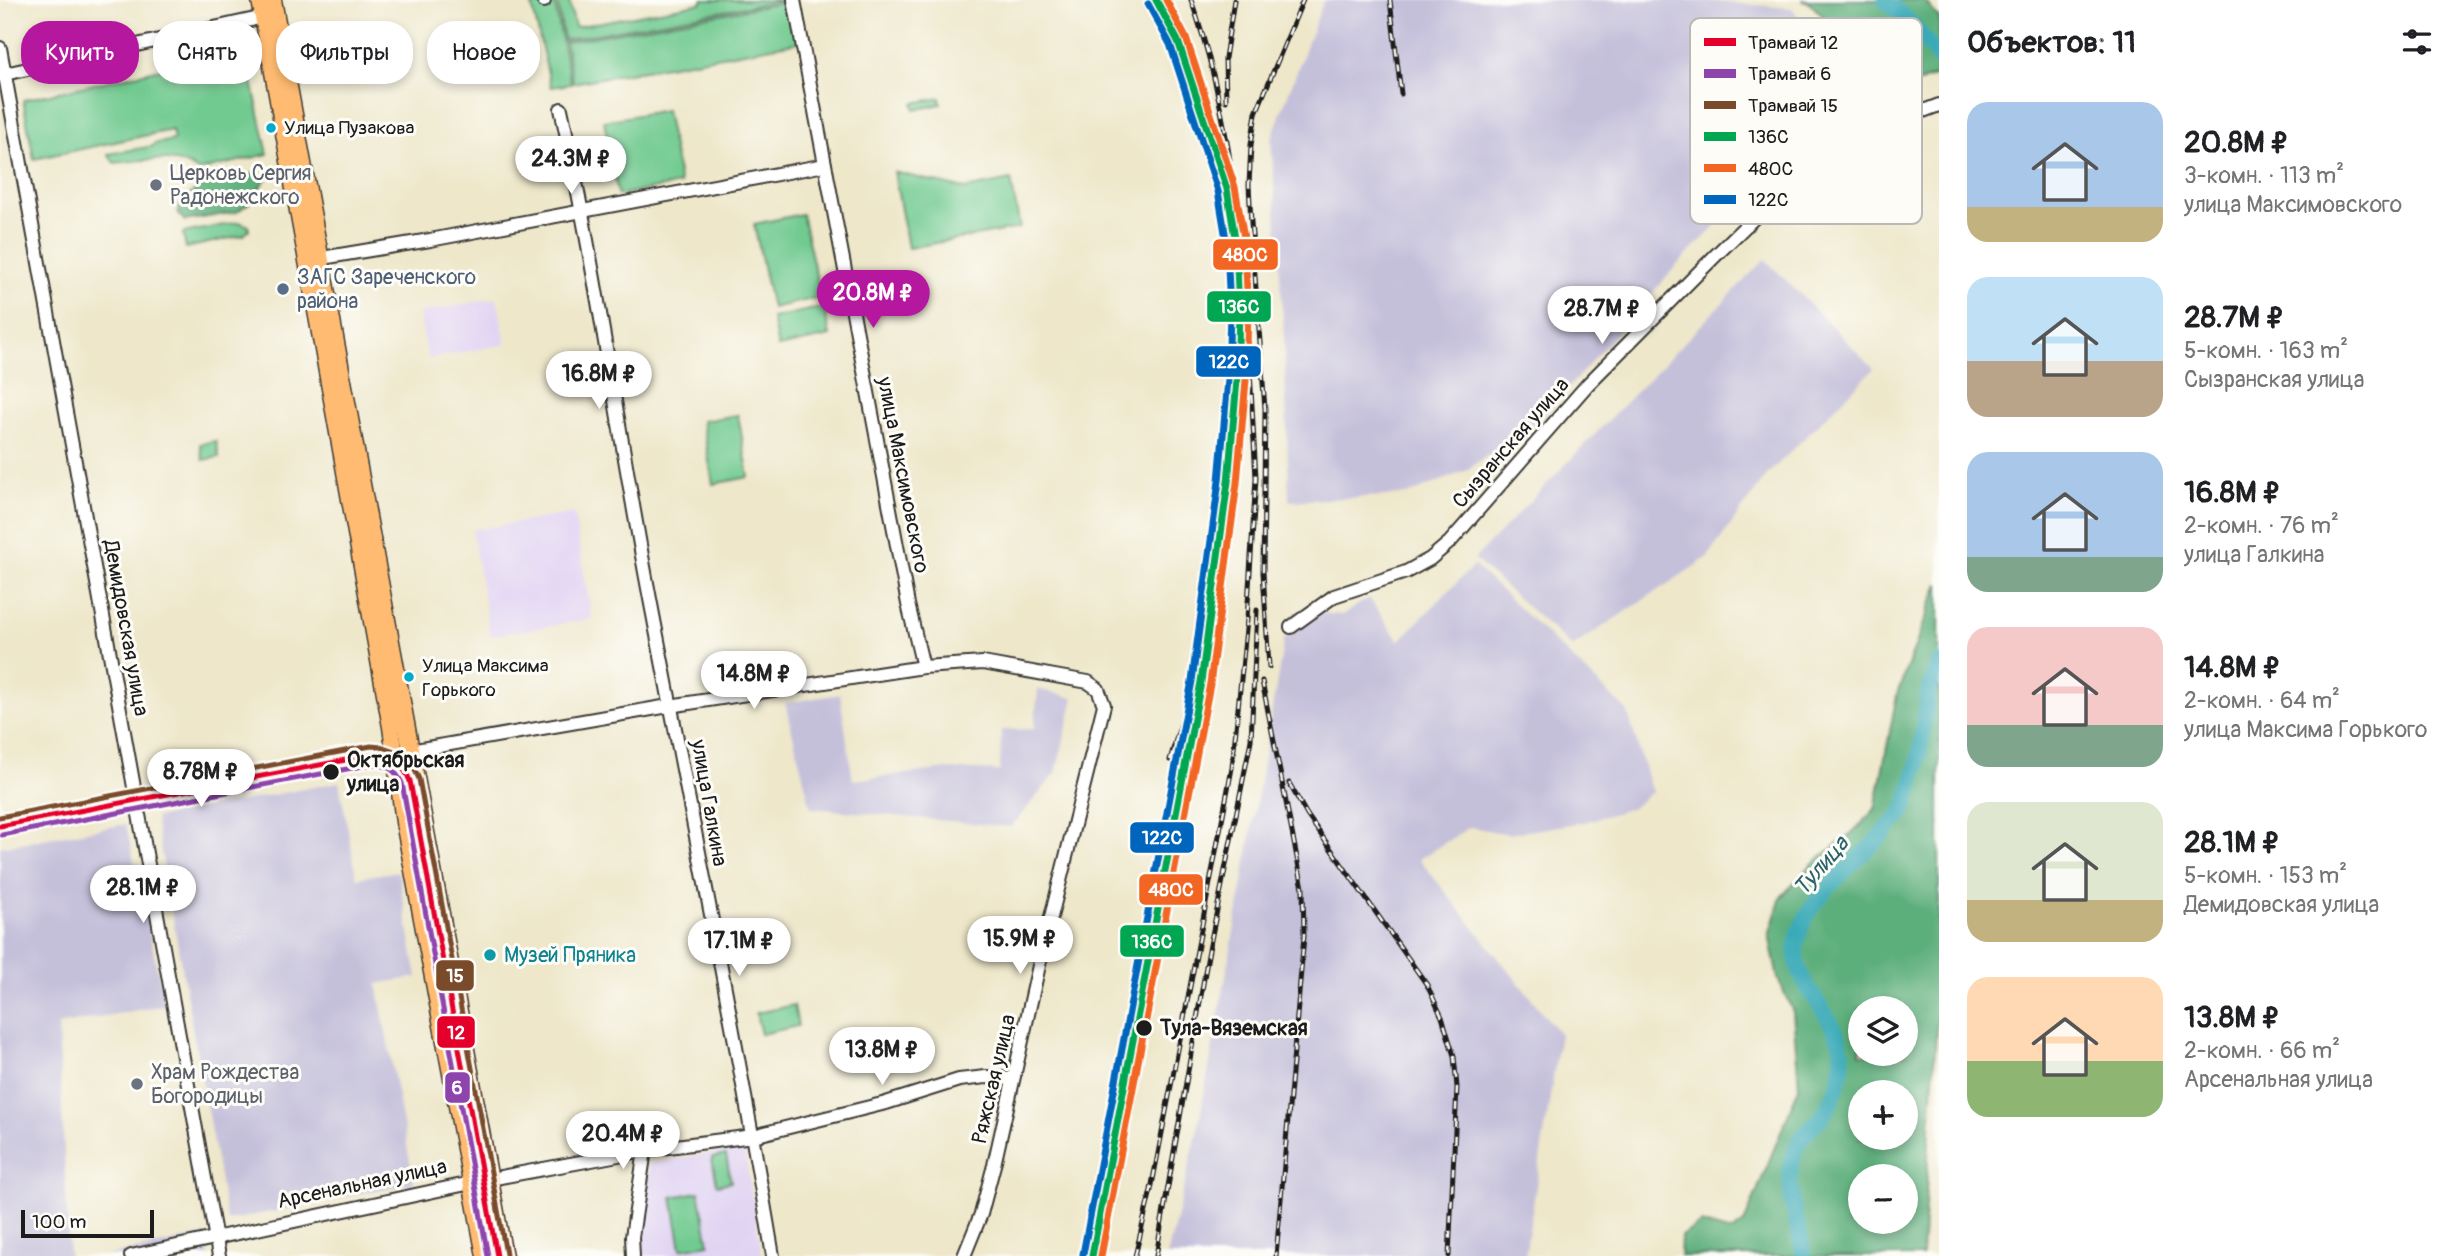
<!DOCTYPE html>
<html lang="ru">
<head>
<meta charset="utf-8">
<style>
	body { margin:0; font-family:Pangolin,sans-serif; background:#f2f2f2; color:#202124; height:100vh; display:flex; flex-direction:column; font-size:26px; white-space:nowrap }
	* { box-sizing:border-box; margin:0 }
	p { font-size:23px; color:#757577 }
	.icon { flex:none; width:38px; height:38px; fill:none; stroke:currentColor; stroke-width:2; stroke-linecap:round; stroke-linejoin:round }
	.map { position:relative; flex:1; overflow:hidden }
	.sheet { display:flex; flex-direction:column; background:#fff; width:525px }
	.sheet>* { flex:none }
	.guide { position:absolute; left:21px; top:21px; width:665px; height:63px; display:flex; gap:14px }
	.tools { position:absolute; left:1848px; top:996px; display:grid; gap:14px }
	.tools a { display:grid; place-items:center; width:70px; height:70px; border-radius:50%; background:#fff; box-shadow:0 4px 10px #0003; font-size:35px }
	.scale { position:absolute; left:21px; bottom:18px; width:133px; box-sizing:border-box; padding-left:7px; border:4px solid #1c1c1c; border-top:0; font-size:19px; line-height:24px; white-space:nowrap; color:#1c1c1c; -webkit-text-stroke:5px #fdfcf7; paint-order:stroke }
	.price { position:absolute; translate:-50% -60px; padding:0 16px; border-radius:24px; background:#fff; color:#222; font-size:23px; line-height:46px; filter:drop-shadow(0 2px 4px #0008) }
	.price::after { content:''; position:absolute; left:50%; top:42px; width:21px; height:16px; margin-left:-10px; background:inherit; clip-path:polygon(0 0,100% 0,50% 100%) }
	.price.selected { background:#b5179e; color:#fff }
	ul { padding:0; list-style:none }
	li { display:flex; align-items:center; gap:21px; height:175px; padding:0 28px }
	li span { display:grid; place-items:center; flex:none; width:196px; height:140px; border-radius:21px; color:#555 }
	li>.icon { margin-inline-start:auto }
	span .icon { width:84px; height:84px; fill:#fffc; stroke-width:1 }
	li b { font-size:30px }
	h2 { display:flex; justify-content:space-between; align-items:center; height:84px; padding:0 28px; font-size:30px }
	.pill { padding:0 24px; border-radius:28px; background:#fff; box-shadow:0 4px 10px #0003; font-size:24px; line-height:63px }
	.pill.selected { background:#b5179e; color:#fff }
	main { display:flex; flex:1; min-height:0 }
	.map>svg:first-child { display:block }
	.built { fill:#e1d4f3 }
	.industrial { fill:#c5c0da }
	.green { fill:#71ca90; stroke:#467356; stroke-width:2 }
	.forest { fill:#5cae7a; stroke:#3c654b; stroke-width:2; fill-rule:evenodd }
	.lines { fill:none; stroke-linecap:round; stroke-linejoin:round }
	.river { stroke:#3aaab8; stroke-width:16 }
	.minor-casing { stroke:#3c3a36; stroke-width:16 }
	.major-casing { stroke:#3c3a36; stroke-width:19 }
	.minor { stroke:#fff; stroke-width:12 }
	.major { stroke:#ffbb71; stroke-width:16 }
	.rail-casing { stroke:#1c1c1c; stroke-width:5 }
	.rail { stroke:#fdfcf7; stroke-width:2.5; stroke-dasharray:8; stroke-linecap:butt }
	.rail-1-casing { stroke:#fdfcf7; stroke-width:12 }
	.rail-2-casing { stroke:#fdfcf7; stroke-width:12 }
	.rail-3-casing { stroke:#fdfcf7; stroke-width:12 }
	.rail-1 { stroke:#00a651; stroke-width:7 }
	.rail-2 { stroke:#f26522; stroke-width:7 }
	.rail-3 { stroke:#0065bd; stroke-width:7 }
	.tram-1-casing { stroke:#fdfcf7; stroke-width:10 }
	.tram-2-casing { stroke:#fdfcf7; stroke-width:10 }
	.tram-3-casing { stroke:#fdfcf7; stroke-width:10 }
	.tram-1 { stroke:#e4002b; stroke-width:5 }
	.tram-2 { stroke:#8e44ad; stroke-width:5 }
	.tram-3 { stroke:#7a4b2a; stroke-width:5 }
	.bus-dot { fill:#00a9ce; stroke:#fdfcf7; stroke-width:2.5 }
	.worship-dot { fill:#6b7280; stroke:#fdfcf7; stroke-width:2.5 }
	.service-dot { fill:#5c6f8a; stroke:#fdfcf7; stroke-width:2.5 }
	.stop-dot { fill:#1c1c1c; stroke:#fdfcf7; stroke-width:2.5 }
	.culture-dot { fill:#0f9aa8; stroke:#fdfcf7; stroke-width:2.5 }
	.labels { text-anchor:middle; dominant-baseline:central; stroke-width:6; stroke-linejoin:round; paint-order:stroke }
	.bus-label { font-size:19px; fill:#1c1c1c; stroke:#fdfcf7; text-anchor:start }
	.worship-label { font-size:21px; fill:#5b616d; stroke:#fdfcf7; text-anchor:start }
	.service-label { font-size:21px; fill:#4e5e75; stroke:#fdfcf7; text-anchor:start }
	.street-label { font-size:21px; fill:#1c1c1c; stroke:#fdfcf7 }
	.stop-label { font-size:21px; font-weight:bold; fill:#1c1c1c; stroke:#fdfcf7; text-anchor:start }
	.culture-label { font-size:21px; fill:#0d838f; stroke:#fdfcf7; text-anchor:start }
	.water-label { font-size:23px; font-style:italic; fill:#2b636a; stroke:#fdfcf7 }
	.key { fill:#fdfcf7; stroke:#bab9b5; stroke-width:2 }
	.key-label { font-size:19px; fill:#1c1c1c }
	.line-badge { stroke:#fdfcf7; stroke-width:2.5 }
	.badge-label { font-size:19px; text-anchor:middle; font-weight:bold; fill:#fff }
</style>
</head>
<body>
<main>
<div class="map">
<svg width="1939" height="1256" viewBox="0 0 1939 1256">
	<rect width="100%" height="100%" fill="#fdfcf7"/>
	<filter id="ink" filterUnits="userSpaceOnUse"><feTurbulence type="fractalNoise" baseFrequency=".0143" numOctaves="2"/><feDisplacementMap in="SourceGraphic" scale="14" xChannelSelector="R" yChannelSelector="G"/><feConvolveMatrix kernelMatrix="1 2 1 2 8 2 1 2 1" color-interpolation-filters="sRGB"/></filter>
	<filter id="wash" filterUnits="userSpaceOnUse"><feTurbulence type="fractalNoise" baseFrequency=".00686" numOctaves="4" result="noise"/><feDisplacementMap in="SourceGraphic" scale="28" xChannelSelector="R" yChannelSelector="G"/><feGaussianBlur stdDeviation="1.57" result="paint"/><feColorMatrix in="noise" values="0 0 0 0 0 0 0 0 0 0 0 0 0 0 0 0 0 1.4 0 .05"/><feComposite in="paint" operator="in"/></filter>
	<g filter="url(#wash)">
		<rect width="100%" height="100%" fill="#eee7ca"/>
		<g class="built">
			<polygon points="497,298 506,344 428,359 419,313"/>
			<polygon points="574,513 592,619 490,636 472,530"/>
			<polygon points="744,1148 762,1256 637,1256 643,1196 648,1192 649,1163"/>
		</g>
		<g class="industrial">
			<polygon points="1324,0 1694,0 1792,8 1852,89 1676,266 1540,420 1465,471 1407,495 1289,501 1284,336 1271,139"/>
			<polygon points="1765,259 1874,369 1766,476 1707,558 1572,647 1474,559"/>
			<polygon points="1474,565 1627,711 1652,792 1632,808 1584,822 1509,834 1470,827 1419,859 1560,1034 1525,1256 1167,1256 1196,1138 1241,893 1284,639 1322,613 1342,615 1369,598 1399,641"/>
			<polygon points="1038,689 1074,698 1056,773 1011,827 811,808 785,703 840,694 853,780 947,769 1000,771 1001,730 1034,729"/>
			<polygon points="339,782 357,878 398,871 417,977 377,984 414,1183 227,1221 155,818"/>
			<polygon points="126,824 165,1005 58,1025 69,1256 0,1256 0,847"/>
			<polygon points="205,1235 209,1256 106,1256"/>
		</g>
		<g class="green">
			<polygon points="554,0 571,84 551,87 532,5"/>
			<polygon points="557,0 569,0 575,27 702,3 702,0 785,0 564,40"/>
			<polygon points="793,1 800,42 573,83 565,42"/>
			<path d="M245,50L268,154L198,171C174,153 141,161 114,163L108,154L154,146V144L174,140L172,130L34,159L23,100Z"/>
			<polygon points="940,98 941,104 915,110 913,103"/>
			<polygon points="666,110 680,184 618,195 604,121"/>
			<polygon points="894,172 965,189 1011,180 1020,228 908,248"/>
			<polygon points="802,214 821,297 772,308 754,224"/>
			<polygon points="239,222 249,226 249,230 244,235 186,248 183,233"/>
			<polygon points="824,307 830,336 778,347 772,318"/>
			<polygon points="738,415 749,477 713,484 702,421"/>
			<polygon points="216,441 219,457 203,460 200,444"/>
			<polygon points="794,1005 798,1026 761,1034 756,1013"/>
			<polygon points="726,1155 731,1182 717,1185 712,1158"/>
			<polygon points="699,1192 709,1244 681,1249 672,1197"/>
		</g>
		<g class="forest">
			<polygon points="1802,0 1924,0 1939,18 1939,74 1911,86 1885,80 1809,2"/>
			<polygon points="254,174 266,179 249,203 237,212 185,221 178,214 180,204 209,178"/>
			<path d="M1939,583V987L1922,1256H1680L1681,1236L1701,1223L1731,1232L1744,1223L1799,1087L1793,1012L1778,979L1769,935L1781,897L1813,863L1858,828L1875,809L1897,694ZM1906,1008V1054H1860V1008ZM1906,1092V1138H1860V1092ZM1906,1176V1222H1860V1176Z"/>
		</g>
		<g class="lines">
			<g class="river">
				<polyline points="1885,0 1914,26 1939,58"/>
				<path d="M1804,1256C1798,1219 1779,1180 1799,1142C1803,1134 1813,1126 1820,1119C1832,1104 1839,1084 1842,1066C1848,1017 1786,988 1797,940C1807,895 1860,861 1889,827C1894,822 1900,817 1903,811C1907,806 1908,798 1910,791C1921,759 1922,731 1927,698C1929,686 1935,674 1939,663"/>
			</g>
		</g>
	</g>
	<g filter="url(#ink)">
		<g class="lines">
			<g class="minor-casing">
				<g id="minor">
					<polyline points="543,0 544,1"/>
					<polyline points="794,0 908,604 923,667"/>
					<polyline points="0,48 219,1256"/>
					<polyline points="0,75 264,17"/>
					<path d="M561,109C596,271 619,436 650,599C692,818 736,1036 773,1256"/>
					<polyline points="322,258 430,240 825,165"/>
					<polyline points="1291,627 1334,596 1406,572 1430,559 1450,542 1588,384 1714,257 1813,160 1847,140 1939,105"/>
					<polyline points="410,751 663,707 923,667 983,663 1088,682 1098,689 1104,705 1040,961 994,1165 981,1214 964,1256"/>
					<polyline points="490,1179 645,1150 753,1136 886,1103 959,1080 986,1077 1013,1079"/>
					<polyline points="131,1256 471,1183"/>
					<polyline points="633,1256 632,1237 645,1150"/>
				</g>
			</g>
			<g class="major-casing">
				<g id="major">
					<polyline points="260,0 391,727 404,822 485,1256"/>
					<polyline points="273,0 504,1256"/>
					<polyline points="0,828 404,753"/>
				</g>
			</g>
			<use href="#minor" class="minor"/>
			<use href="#major" class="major"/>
			<g class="rail-casing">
				<g id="rail">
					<path d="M1191,0C1211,55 1223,114 1232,172C1241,222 1249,275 1246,327"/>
					<polyline points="1390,0 1401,94"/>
					<polyline points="1226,101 1225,58 1234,0"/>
					<polyline points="1228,482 1241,416 1243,379"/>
					<polyline points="1269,667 1263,572 1265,409 1251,222 1249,185 1251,145 1256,113 1303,0"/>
					<polyline points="1262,681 1303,888 1304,936 1276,1256"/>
					<polyline points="1170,760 1192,684"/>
					<polyline points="1289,783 1307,815 1427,985 1442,1017 1454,1056 1457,1087 1449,1256"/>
					<polyline points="1135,1256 1151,1190 1232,768 1247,619 1256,478 1247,317"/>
					<polyline points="1156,1256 1208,955 1251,740 1257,610"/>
				</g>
			</g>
			<use href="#rail" class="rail"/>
			<g class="rail-1-casing">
				<polyline id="rail-1" points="1092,1256 1201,682 1228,482 1237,380 1239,312 1236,244 1227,189 1178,41 1156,0"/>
			</g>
			<g class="rail-2-casing">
				<polyline id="rail-2" points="1101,1256 1210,684 1237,483 1246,380 1248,312 1245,244 1235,187 1186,38 1166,0"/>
			</g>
			<g class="rail-3-casing">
				<polyline id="rail-3" points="1083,1254 1192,681 1219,481 1228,379 1230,312 1227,245 1218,191 1170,44 1148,4"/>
			</g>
			<use href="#rail-1" class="rail-1"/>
			<use href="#rail-2" class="rail-2"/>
			<use href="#rail-3" class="rail-3"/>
			<g class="tram-1-casing">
				<path id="tram-1" d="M0,826L372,755C391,756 403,763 410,781L497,1256"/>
			</g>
			<g class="tram-2-casing">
				<path id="tram-2" d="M2,835L373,764C387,765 396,770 402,783L488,1256"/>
			</g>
			<g class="tram-3-casing">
				<path id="tram-3" d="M0,817L371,746C394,747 411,757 419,779L506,1254"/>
			</g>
			<use href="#tram-1" class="tram-1"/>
			<use href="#tram-2" class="tram-2"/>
			<use href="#tram-3" class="tram-3"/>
		</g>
	</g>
	<g class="bus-dot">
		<circle cx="271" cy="128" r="6"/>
		<circle cx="409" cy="677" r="6"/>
	</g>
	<g class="worship-dot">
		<circle cx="156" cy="185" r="7"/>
		<circle cx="137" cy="1084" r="7"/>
	</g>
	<circle class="service-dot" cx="283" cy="289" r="7"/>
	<g class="stop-dot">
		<circle cx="331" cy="772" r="9"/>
		<circle cx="1144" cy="1028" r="9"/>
	</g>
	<circle class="culture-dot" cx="490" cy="955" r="7"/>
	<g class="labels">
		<g class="bus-label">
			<text x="284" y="128">Улица Пузакова</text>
			<text x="422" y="666">Улица Максима<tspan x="422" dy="24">Горького</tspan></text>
		</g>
		<g class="worship-label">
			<text x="170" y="173">Церковь Сергия<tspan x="170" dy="24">Радонежского</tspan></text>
			<text x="151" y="1072">Храм Рождества<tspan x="151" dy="24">Богородицы</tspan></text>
		</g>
		<g class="service-label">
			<text x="297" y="277">ЗАГС Зареченского<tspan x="297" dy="24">района</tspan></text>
		</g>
		<g class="street-label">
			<text transform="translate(1511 443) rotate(-49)">Сызранская улица</text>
			<text transform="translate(903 475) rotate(79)">улица Максимовского</text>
			<text transform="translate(126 628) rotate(80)">Демидовская улица</text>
			<text transform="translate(709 803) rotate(80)">улица Галкина</text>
			<text transform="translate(994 1079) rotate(-77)">Ряжская улица</text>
			<text transform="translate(362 1184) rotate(-12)">Арсенальная улица</text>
		</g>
		<g class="stop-label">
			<text x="347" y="760">Октябрьская<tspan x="347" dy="24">улица</tspan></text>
			<text x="1160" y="1028">Тула-Вяземская</text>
		</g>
		<g class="culture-label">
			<text x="504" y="955">Музей Пряника</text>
		</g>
		<g class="water-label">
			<text transform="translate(1821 866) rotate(-49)">Тулица</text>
		</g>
	</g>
	<rect x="1690" y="18" width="232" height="206" rx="10" class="key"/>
	<rect x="1704" y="38" width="32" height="8" fill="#e4002b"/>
	<rect x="1704" y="69" width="32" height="9" fill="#8e44ad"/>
	<rect x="1704" y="101" width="32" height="8" fill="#7a4b2a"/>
	<rect x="1704" y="132" width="32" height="9" fill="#00a651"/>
	<rect x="1704" y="164" width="32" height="8" fill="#f26522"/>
	<rect x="1704" y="195" width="32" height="9" fill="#0065bd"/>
	<g class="key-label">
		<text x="1748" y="49">Трамвай 12</text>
		<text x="1748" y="80">Трамвай 6</text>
		<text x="1748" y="112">Трамвай 15</text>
		<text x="1748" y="143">136С</text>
		<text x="1748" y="175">480С</text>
		<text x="1748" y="206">122С</text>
	</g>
	<g class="line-badge">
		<rect x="1212" y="238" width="67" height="33" rx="7" fill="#f26522"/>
		<rect x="1206" y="290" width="66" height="33" rx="7" fill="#00a651"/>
		<rect x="1195" y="345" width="67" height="33" rx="7" fill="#0065bd"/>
		<rect x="1129" y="821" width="66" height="33" rx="7" fill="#0065bd"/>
		<rect x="1138" y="873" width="66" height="33" rx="7" fill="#f26522"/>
		<rect x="1119" y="924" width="66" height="34" rx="7" fill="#00a651"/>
		<rect x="435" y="959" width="40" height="33" rx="7" fill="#7a4b2a"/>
		<rect x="436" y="1015" width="40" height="34" rx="7" fill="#e4002b"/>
		<rect x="444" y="1071" width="27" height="33" rx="7" fill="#8e44ad"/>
	</g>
	<g class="badge-label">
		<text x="1245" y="261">480С</text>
		<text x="1239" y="313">136С</text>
		<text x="1229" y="368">122С</text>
		<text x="1162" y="844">122С</text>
		<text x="1171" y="896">480С</text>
		<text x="1152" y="948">136С</text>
		<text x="455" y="982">15</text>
		<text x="456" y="1039">12</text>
		<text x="457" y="1094">6</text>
	</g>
</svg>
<div class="tools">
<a><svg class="icon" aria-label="layers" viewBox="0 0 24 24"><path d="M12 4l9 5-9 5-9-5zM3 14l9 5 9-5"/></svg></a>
<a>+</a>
<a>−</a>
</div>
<div class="scale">100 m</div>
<b class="price" style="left:571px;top:196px">24.3M ₽</b>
<b class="price selected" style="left:873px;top:330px">20.8M ₽</b>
<b class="price" style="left:1602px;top:346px">28.7M ₽</b>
<b class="price" style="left:599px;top:411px">16.8M ₽</b>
<b class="price" style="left:754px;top:711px">14.8M ₽</b>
<b class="price" style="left:201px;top:809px">8.78M ₽</b>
<b class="price" style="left:143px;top:925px">28.1M ₽</b>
<b class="price" style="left:1020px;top:976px">15.9M ₽</b>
<b class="price" style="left:739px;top:978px">17.1M ₽</b>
<b class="price" style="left:882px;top:1087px">13.8M ₽</b>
<b class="price" style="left:623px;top:1171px">20.4M ₽</b>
<div class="guide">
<a class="pill selected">Купить</a>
<a class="pill">Снять</a>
<a class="pill">Фильтры</a>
<a class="pill">Новое</a>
</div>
</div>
<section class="sheet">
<h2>Объектов: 11<svg class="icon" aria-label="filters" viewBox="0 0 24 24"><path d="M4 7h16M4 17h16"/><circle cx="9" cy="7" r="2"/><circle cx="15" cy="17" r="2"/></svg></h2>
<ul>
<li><span style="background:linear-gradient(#a9c7e8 75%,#c2b280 0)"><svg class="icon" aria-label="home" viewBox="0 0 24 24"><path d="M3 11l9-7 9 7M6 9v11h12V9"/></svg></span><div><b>20.8M ₽</b><p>3-комн. · 113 m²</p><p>улица Максимовского</p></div></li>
<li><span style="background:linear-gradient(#bfe0f5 60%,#b9a48a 0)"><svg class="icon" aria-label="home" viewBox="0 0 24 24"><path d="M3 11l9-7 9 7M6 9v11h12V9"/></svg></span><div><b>28.7M ₽</b><p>5-комн. · 163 m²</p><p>Сызранская улица</p></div></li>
<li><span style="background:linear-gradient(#a9c7e8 75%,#7fa58c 0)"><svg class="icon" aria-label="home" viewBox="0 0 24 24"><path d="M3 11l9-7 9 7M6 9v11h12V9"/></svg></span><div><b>16.8M ₽</b><p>2-комн. · 76 m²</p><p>улица Галкина</p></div></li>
<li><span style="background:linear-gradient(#f6c9c9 70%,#7fa58c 0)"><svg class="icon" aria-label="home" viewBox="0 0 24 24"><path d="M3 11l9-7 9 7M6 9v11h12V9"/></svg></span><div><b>14.8M ₽</b><p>2-комн. · 64 m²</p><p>улица Максима Горького</p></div></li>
<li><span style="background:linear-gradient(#dfe7d0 70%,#c2b280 0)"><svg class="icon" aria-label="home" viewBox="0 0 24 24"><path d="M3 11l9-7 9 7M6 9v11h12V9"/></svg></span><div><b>28.1M ₽</b><p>5-комн. · 153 m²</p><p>Демидовская улица</p></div></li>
<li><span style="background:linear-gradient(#ffd9b3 60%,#8fb573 0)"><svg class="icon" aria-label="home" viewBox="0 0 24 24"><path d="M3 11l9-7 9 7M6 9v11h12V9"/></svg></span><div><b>13.8M ₽</b><p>2-комн. · 66 m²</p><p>Арсенальная улица</p></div></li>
</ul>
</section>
</main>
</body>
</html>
